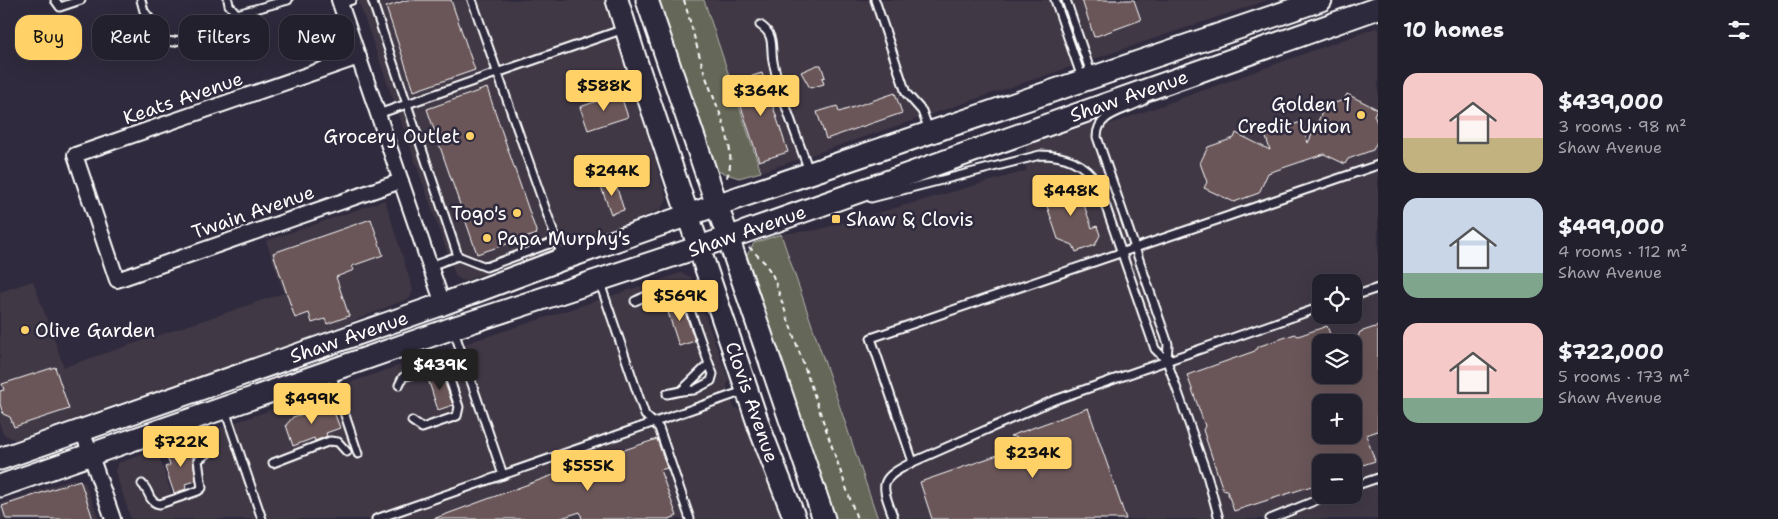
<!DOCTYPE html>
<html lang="en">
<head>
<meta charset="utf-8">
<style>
	body { margin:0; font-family:"Shantell Sans",sans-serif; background:#2f2d3a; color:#f1f3f6; height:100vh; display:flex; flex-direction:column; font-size:19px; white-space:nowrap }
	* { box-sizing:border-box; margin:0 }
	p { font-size:16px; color:#a3a3aa }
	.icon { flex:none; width:28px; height:28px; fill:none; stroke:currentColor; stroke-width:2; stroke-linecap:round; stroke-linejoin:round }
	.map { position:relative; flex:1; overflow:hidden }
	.drawer { display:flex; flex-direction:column; background:#23202e; width:400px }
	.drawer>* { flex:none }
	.top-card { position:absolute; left:15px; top:15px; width:475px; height:45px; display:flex; gap:10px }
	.fabs { position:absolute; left:1312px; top:274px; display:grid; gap:10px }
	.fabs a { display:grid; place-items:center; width:50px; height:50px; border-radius:10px; background:#23202e; box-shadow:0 5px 20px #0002,0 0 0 1px #403e4a; font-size:25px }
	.price { position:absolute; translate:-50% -42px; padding:0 11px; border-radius:5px; background:#ffd166; color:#111; font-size:16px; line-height:32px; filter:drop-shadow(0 1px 2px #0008) }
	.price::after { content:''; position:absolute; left:50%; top:30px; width:15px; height:11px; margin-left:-8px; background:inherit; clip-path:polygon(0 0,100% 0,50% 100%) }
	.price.on { background:#222; color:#fff }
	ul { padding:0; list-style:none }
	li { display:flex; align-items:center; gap:15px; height:125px; padding:0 25px }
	li span { display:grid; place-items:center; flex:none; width:140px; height:100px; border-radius:15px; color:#555 }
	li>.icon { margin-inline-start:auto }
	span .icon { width:60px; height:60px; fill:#fffc; stroke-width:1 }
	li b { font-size:21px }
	h2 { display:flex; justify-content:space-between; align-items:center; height:60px; padding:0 25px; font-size:21px }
	.chip { padding:0 18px; border-radius:15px; background:#23202e; box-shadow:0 5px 20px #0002,0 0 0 1px #403e4a; font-size:18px; line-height:45px }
	.chip.on { background:#ffd166; color:#111 }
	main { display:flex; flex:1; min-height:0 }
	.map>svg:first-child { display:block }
	.built { fill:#413745; fill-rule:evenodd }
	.green { fill:#656759; stroke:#b2b3ac }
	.building { fill:#6b5659; stroke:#fff; fill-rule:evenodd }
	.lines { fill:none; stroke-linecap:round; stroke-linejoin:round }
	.lane-casing { stroke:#fff; stroke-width:11 }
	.street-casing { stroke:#fff; stroke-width:18 }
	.primary-casing { stroke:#fff; stroke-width:25 }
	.path { stroke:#fff; stroke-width:2; stroke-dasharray:5 4; stroke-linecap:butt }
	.lane { stroke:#2f2a3d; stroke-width:7 }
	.street { stroke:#2f2a3d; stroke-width:14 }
	.primary { stroke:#2f2a3d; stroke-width:21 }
	.poi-dot { fill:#ffd166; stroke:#2f2a3d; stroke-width:2 }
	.labels { text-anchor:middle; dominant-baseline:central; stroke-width:5; stroke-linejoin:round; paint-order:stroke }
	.street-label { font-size:19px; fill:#fff; stroke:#2f2a3d }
	.poi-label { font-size:19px; fill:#fff; stroke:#2f2a3d; text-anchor:end }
</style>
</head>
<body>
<main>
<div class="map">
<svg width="1378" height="519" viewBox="0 0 1378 519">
	<rect width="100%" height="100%" fill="#2f2a3d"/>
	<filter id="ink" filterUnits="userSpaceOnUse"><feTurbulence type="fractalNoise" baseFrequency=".02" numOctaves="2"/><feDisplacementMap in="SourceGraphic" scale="10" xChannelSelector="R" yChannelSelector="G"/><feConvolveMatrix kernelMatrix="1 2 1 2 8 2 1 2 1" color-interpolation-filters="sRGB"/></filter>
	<g filter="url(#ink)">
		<g class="built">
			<polygon points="358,0 605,0 667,199 661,209 632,222 464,281 456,277"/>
			<polygon points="704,0 1268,0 761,172"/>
			<path d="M1378,27V519H878L781,234L817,230L1026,171V146L1093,123L1110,124ZM1321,282H1354V315H1321ZM1321,342H1354V375H1321ZM1321,402H1354V435H1321ZM1321,462H1354V495H1321Z"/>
			<polygon points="385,200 413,290 410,298 301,342 147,396 146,394 15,440 3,434 0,426 0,292 33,281 64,367 284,293 266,241"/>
			<polygon points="681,273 691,277 729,380 727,387 734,407 740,410 784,519 131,519 115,471 118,463 157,450 174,502 204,492 190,441 222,427 409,362"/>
			<polygon points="72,479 81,480 85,483 99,519 0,519 0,504"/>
		</g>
		<g class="green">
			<polygon points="658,0 704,0 761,172 739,178 717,171"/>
			<polygon points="781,234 878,519 835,519 747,255 754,243"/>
		</g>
		<g class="building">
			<polygon points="407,0 451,0 475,70 414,91 386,7"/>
			<polygon points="1082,0 1134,0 1141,20 1094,37"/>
			<polygon points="817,65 821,65 825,77 822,78 824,84 810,88 801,72"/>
			<polygon points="762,73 788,152 759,161 733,82"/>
			<polygon points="487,88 537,234 477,254 427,109"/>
			<polygon points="620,93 628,117 588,130 580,107"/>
			<polygon points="895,93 902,113 826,139 817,112 837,106 839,112"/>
			<polygon points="1347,94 1377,109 1374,115 1378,125 1378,140 1373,150 1348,159 1345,164 1324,154 1268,173 1259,193 1234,202 1204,188 1207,182 1200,163 1208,147 1234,138 1236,133 1270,150 1265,134 1301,122 1308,143 1325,106 1344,100"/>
			<polygon points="614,179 624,210 611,214 600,184"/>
			<polygon points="1076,182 1092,228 1097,226 1100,235 1095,245 1076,252 1073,245 1058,239 1043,194"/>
			<polygon points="371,219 383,255 352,266 354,270 336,277 349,316 327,324 325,319 312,323 309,313 295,318 273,253"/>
			<polygon points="680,298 695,341 679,346 665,303"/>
			<path d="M1327,326L1333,342H1321V375H1354V345L1360,332L1378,326V431L1366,435L1375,461L1354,468V462H1321V483L1234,511L1227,491L1223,490L1203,430L1205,426L1187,375L1255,351L1257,347L1295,334L1298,336ZM1321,402H1354V435H1321Z"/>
			<polygon points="55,367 69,409 14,427 10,417 3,414 0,404 0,391 4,390 2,384"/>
			<polygon points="441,372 453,405 438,410 427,376"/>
			<polygon points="331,404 340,428 326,433 327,436 315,441 314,438 293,446 286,425 293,417"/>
			<polygon points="1088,408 1126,519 932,519 920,482 1035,442 1010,436"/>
			<polygon points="657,439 667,468 660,470 677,516 669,519 582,519 580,512 558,519 433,519 567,470 569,476 599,465 597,459"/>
			<polygon points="188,443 193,458 196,481 185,484 186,489 174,493 165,467 170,465 167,458 173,455 171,449"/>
			<polygon points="80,480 93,519 6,519 2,506"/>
		</g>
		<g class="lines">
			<g class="lane-casing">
				<g id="lane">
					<polyline points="55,0 60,7 81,0"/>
					<polyline points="141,0 144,11 167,41 173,42 219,27 237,14"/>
					<polyline points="228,0 229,5 237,14 288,0"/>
					<polyline points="372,0 458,256"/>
					<polyline points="472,0 562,256"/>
					<polyline points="875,0 906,93 922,111 929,130"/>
					<polyline points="1055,0 1082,78"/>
					<polyline points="1066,0 1092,76"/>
					<polyline points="341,4 352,0"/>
					<path d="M760,25C777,36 769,49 774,66C782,101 797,136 809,171"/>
					<path d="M1144,100C1127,111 1097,112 1097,137L1168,344L1167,361L1207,475L1219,519"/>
					<polyline points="378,114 624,29"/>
					<path d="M871,198L1040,155C1066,155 1083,162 1098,184L1155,349L1167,361"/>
					<polyline points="430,266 458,256 486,267 557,241"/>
					<polyline points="600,283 645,415 659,428 690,519"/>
					<polyline points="1354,296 1378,288"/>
					<path d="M635,301C649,295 671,282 684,293L709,364L681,391L667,394"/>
					<polyline points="1321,307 1052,401 913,462 871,338 1378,165"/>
					<polyline points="454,331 503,475"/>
					<polyline points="331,373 358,454"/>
					<polyline points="399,385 403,377 442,366 446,368 459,407 457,416 422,428 412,421"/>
					<polyline points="681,391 694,390 711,381 713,374 709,364"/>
					<polyline points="225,410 262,519"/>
					<polyline points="273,463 330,441 338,442 347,452"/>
					<path d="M142,484C150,491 148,503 160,504L198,491L202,488L198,460L209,452"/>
					<polyline points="1354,486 1378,478"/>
					<polyline points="376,519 744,391"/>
					<path d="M894,519C881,483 877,480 913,462"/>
					<polyline points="1270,519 1329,495"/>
				</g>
			</g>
			<g class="street-casing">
				<g id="street">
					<polyline points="339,0 443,304"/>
					<polyline points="359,57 75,155 117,280 401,181"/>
					<polyline points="82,430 113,519"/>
				</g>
			</g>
			<g class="primary-casing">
				<g id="primary">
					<polyline points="617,0 638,67 760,429 795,519"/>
					<polyline points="647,0 824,519"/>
					<polyline points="0,459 443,304 563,259 731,200 1321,0"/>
					<polyline points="0,486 453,328 742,233 1378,8"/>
				</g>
			</g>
			<g class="path">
				<path d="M684,0C691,24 697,48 704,71C713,101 741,150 726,179"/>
				<polyline points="749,247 765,263 773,276 857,519"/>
			</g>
			<use href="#lane" class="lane"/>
			<use href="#street" class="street"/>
			<use href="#primary" class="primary"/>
		</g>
	</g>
	<g class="poi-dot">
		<circle cx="1361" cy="115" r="5"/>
		<circle cx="470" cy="136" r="5"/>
		<circle cx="517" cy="213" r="5"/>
		<rect x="831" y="214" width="10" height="10" rx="2.5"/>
		<circle cx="487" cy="238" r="5"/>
		<circle cx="25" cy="330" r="5"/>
	</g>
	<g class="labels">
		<g class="street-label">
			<text transform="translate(1129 96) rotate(-19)">Shaw Avenue</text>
			<text transform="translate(183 98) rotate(-19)">Keats Avenue</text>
			<text transform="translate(253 212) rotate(-19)">Twain Avenue</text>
			<text transform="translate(747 231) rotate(-19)">Shaw Avenue</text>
			<text transform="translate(349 337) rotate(-19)">Shaw Avenue</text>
			<text transform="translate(752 402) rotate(71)">Clovis Avenue</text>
		</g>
		<g class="poi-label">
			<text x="1351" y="104">Golden 1<tspan x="1351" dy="22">Credit Union</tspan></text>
			<text x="460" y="136">Grocery Outlet</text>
			<text x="507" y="213">Togo's</text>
			<text x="846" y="219" text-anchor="start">Shaw &amp; Clovis</text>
			<text x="497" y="238" text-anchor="start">Papa Murphy's</text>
			<text x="35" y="330" text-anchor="start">Olive Garden</text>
		</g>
	</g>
</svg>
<div class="fabs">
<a><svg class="icon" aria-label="locate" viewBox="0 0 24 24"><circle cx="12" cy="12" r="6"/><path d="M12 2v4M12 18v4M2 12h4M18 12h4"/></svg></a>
<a><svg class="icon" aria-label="layers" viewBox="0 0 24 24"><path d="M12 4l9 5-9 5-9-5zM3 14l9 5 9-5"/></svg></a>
<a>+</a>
<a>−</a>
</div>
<b class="price" style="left:604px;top:112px">$588K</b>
<b class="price" style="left:761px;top:117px">$364K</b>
<b class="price" style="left:612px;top:197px">$244K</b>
<b class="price" style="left:1071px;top:217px">$448K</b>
<b class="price" style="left:680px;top:322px">$569K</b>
<b class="price on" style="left:440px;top:391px">$439K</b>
<b class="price" style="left:312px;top:425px">$499K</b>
<b class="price" style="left:181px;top:468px">$722K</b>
<b class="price" style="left:1033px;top:479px">$234K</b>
<b class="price" style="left:588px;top:492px">$555K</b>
<div class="top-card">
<a class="chip on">Buy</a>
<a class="chip">Rent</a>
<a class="chip">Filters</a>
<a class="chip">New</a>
</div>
</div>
<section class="drawer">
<h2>10 homes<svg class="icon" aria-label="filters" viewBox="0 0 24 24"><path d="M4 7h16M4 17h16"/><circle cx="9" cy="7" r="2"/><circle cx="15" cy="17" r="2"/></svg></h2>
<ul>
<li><span style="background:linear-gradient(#f6c9c9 65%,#c2b280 0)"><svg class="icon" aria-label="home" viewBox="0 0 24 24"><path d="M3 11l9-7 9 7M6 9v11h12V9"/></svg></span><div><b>$439,000</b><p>3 rooms · 98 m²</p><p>Shaw Avenue</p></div></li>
<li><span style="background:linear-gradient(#c9d6e8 75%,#7fa58c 0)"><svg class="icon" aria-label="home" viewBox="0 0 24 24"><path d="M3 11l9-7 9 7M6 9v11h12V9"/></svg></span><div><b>$499,000</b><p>4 rooms · 112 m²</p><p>Shaw Avenue</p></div></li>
<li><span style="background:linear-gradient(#f6c9c9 75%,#7fa58c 0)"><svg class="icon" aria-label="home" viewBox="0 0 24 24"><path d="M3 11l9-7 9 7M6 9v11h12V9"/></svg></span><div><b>$722,000</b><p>5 rooms · 173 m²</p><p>Shaw Avenue</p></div></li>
</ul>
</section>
</main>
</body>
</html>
